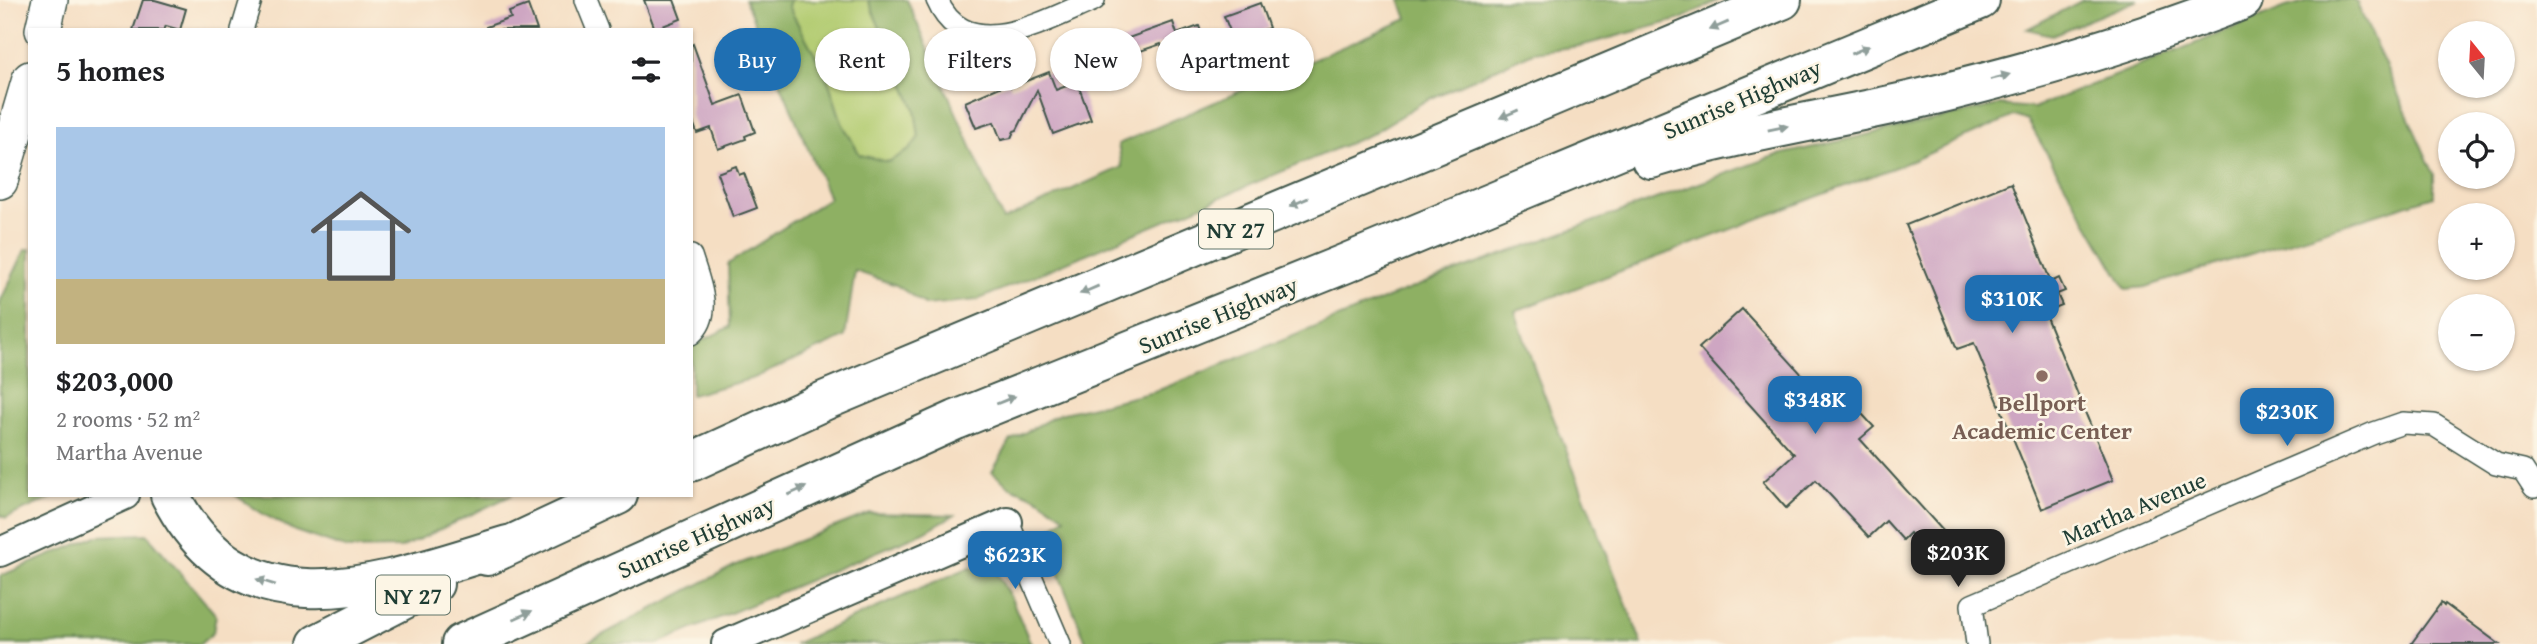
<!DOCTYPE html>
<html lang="en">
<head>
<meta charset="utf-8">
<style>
	body { margin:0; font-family:"Gentium Book Plus",serif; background:#f2f2f2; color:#202124; height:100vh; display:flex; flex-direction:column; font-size:26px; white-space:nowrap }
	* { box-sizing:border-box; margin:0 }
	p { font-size:23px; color:#757577 }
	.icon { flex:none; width:38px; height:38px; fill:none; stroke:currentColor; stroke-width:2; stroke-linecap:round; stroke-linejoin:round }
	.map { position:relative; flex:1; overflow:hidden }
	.sheet { position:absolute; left:28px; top:28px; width:665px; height:469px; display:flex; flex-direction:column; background:#fff; border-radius:0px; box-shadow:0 2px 5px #0004 }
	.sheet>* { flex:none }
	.guide { position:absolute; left:714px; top:28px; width:665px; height:63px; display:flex; gap:14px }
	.needle { width:46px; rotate:342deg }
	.fabs { position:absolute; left:2438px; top:21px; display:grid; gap:14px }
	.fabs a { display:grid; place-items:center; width:77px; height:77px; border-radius:50%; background:#fff; box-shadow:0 2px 5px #0004; font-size:35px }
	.price { position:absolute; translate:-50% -60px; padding:0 16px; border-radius:14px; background:#1f6fb2; color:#fff; font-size:23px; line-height:46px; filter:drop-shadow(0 2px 4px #0008) }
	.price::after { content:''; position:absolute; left:50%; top:42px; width:21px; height:16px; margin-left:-10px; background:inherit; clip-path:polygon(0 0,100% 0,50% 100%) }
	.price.selected { background:#222; color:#fff }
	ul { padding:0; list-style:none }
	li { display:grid; align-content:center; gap:14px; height:371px; padding:0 28px }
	li span { display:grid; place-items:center; height:217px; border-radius:0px; color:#555 }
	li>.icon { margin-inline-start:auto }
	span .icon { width:126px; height:126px; fill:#fffc; stroke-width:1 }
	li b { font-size:30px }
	h2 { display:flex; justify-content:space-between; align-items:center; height:84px; padding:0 28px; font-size:30px }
	.tag { padding:0 24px; border-radius:32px; background:#fff; box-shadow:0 2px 5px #0004; font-size:24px; line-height:63px }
	.tag.selected { background:#1f6fb2; color:#fff }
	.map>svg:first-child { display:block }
	.green { fill:#b3cc72; stroke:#698453; stroke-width:2 }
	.forest { fill:#8eb064; stroke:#56764c; stroke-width:2 }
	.building { fill:#cea6c2 }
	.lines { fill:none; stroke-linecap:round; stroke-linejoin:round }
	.minor-casing { stroke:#3f5549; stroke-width:24 }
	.tertiary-casing { stroke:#3f5549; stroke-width:32 }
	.primary-casing { stroke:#3f5549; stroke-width:38 }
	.motorway-casing { stroke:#3f5549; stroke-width:42 }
	.minor { stroke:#fff; stroke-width:21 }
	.tertiary { stroke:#fff; stroke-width:28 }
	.primary { stroke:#fff; stroke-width:35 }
	.motorway { stroke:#fff; stroke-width:38 }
	.oneway { fill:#8f9e9a }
	.education-dot { fill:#8d6e63; stroke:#fcf5e5; stroke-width:2.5 }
	.labels { text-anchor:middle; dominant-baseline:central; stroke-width:5; stroke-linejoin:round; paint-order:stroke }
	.shield { fill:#fcf5e5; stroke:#617469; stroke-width:2 }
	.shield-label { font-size:23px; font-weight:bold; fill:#1f3d34 }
	.street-label { font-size:24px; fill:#1f3d34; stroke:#fcf5e5 }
	.education-label { font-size:24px; font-weight:bold; fill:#785e54; stroke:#fcf5e5 }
</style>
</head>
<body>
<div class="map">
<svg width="2537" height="644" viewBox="0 0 2537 644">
	<rect width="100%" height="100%" fill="#fcf5e5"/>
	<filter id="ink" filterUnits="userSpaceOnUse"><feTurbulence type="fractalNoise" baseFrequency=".0143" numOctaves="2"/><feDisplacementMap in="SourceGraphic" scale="14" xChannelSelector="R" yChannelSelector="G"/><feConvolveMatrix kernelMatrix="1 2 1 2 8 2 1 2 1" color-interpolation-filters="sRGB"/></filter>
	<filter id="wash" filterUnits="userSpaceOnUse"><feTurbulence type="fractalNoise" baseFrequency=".00686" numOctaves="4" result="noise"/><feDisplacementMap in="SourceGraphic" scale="28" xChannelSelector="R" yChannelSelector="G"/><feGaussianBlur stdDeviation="1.57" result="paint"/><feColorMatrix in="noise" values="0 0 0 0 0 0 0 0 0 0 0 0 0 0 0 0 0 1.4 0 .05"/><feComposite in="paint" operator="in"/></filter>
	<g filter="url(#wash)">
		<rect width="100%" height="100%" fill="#f5dec3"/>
		<polygon class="green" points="790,0 868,0 915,109 919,137 909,150 888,162 860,155 842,123 827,77 788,6"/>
		<g class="forest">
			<polygon points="745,0 790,0 788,6 827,77 842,123 860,155 888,162 909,150 919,137 915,109 868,0 907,0 1003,220 1122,167 1118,144 1407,19 1400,0 1719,0 1681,19 1580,46 1533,52 1425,101 1371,134 977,300 926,305 896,285 855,271 845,337 754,378 691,395 691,346 730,327 728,264 829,198"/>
			<polygon points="2083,0 2138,0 2052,35 2027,29"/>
			<polygon points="2312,0 2352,0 2357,3 2434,174 2434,196 2146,287 2126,289 2028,121 2014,116 1914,160 1515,311 1537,376 1642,644 1087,644 1043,535 1065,517 1036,497 1010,487 992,472 1011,440 1059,414 1154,392 1435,279 1774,156 1998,105 2034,108 2286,7"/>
			<polygon points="30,249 30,495 58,495 6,518 0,515 0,302 25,250"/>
			<polygon points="235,495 512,495 401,548 348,549 295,531 263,514"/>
			<polygon points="870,513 954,515 924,532 657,644 585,644 734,566"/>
			<polygon points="147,534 216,615 213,633 200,644 0,644 0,576 97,536"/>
			<polygon points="970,567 993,567 1011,598 1031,644 794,644"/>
		</g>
		<g id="blocks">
			<g class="building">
				<polygon points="143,0 155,0 186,9 180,30 166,26 164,30 133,30"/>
				<polygon points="644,0 674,0 681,19 655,29"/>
				<polygon points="1260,3 1269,28 1234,41 1224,16"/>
				<polygon points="528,5 537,30 486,30 486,27 511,18 509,12"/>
				<polygon points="1173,22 1177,34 1199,26 1209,54 1198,57 1203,69 1188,75 1184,63 1170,69 1161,44 1134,53 1137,61 1101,75 1092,51"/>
				<polygon points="693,44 715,105 742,95 755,132 745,136 746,139 718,149 711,128 697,133 691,116 691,45"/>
				<polygon points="1049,72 1056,90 1077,82 1091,120 1053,134 1037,90 1017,130 1014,131 1011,138 1001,140 994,122 976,128 965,102 1009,83 1011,87"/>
				<polygon points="736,166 739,175 744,173 757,208 733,217 717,173"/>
				<polygon points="2011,183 2051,282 2059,278 2065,291 2057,294 2062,305 2044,312 2113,480 2042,509 1974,343 1957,349 1906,225"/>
				<polygon points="1742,309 1838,414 1851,402 1874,427 1860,439 1944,532 1925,550 1910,533 1903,540 1886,521 1869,537 1816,480 1786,508 1763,482 1794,454 1699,348"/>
				<polygon points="2441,603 2444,606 2445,604 2499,644 2411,644"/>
			</g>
		</g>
	</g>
	<g filter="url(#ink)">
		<use href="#blocks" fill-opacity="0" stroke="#3f5549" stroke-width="2"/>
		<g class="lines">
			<g class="minor-casing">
				<g id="minor">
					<polyline points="586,0 598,30"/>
					<path d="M937,0C966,68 1048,19 1094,0"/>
					<polyline points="242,30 251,0"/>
					<path d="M691,256C699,281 714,314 691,334"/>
					<polyline points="1008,522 1060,644"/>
					<polyline points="1977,644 1972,605 2374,433 2403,423 2434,425 2496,464 2523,470 2534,487 2537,486"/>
				</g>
			</g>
			<g class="tertiary-casing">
				<g id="tertiary">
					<polyline points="0,552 125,495"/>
					<polyline points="726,644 1008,522"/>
				</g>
			</g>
			<g class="primary-casing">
				<g id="primary">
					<polyline points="43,30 50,0"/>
					<polyline points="0,181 30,79"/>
				</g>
			</g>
			<g class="motorway-casing">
				<g id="motorway">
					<path d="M1651,159C1740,132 1832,119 1922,98C2031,72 2140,41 2243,0"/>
					<polyline points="691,462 826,400 1782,0"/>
					<path d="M170,495C244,641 387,581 508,545"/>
					<polyline points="487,556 618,495"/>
					<polyline points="317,644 434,584"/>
					<polyline points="461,644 956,420 1344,264 1980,0"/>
				</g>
			</g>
			<use href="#minor" class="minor"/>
			<use href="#tertiary" class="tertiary"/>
			<use href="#primary" class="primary"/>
			<use href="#motorway" class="motorway"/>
		</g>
		<defs><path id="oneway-solid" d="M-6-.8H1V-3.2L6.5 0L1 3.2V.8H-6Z" transform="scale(1.75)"/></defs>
		<g class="oneway">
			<use href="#oneway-solid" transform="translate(1719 26) rotate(157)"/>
			<use href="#oneway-solid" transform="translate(1860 50) rotate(-23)"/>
			<use href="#oneway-solid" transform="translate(2000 77) rotate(-15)"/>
			<use href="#oneway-solid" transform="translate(1509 114) rotate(157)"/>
			<use href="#oneway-solid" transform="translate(1778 128) rotate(-12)"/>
			<use href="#oneway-solid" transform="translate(1299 202) rotate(157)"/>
			<use href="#oneway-solid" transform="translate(1089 290) rotate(157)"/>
			<use href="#oneway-solid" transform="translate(1006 400) rotate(-22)"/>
			<use href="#oneway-solid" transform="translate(797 491) rotate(-24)"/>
			<use href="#oneway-solid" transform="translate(266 582) rotate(-163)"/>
			<use href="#oneway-solid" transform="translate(523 615) rotate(-24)"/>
		</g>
	</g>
	<circle class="education-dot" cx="2042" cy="376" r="7"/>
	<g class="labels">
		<g class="shield">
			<rect x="1199" y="209.5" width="74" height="39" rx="5"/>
			<rect x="376" y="575.5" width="74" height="39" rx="5"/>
		</g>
		<g class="shield-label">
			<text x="1236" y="229">NY 27</text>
			<text x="413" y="595">NY 27</text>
		</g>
		<g class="street-label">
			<text transform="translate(1742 99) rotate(-23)">Sunrise Highway</text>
			<text transform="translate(1218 315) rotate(-22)">Sunrise Highway</text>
			<text transform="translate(2134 508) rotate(-23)">Martha Avenue</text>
			<text transform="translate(696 537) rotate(-24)">Sunrise Highway</text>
		</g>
		<g class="education-label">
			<text x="2042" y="402">Bellport<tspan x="2042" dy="28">Academic Center</tspan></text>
		</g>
	</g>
</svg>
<div class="fabs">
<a><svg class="needle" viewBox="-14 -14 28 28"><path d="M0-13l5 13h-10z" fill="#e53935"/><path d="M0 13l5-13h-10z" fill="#757577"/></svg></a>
<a><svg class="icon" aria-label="locate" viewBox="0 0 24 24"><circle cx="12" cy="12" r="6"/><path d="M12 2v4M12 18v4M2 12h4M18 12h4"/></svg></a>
<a>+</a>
<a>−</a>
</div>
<b class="price" style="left:2012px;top:335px">$310K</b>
<b class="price" style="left:1815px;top:436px">$348K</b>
<b class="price" style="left:2287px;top:448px">$230K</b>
<b class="price selected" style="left:1958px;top:589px">$203K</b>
<b class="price" style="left:1015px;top:591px">$623K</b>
<div class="guide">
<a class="tag selected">Buy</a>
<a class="tag">Rent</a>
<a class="tag">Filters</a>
<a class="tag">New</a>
<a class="tag">Apartment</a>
</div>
<section class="sheet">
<h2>5 homes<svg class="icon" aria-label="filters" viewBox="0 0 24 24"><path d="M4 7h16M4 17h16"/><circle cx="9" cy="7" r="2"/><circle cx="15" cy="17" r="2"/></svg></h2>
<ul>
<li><span style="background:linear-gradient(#a9c7e8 70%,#c2b280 0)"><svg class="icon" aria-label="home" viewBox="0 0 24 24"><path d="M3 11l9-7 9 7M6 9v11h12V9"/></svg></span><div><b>$203,000</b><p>2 rooms · 52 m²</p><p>Martha Avenue</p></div></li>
</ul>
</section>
</div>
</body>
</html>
